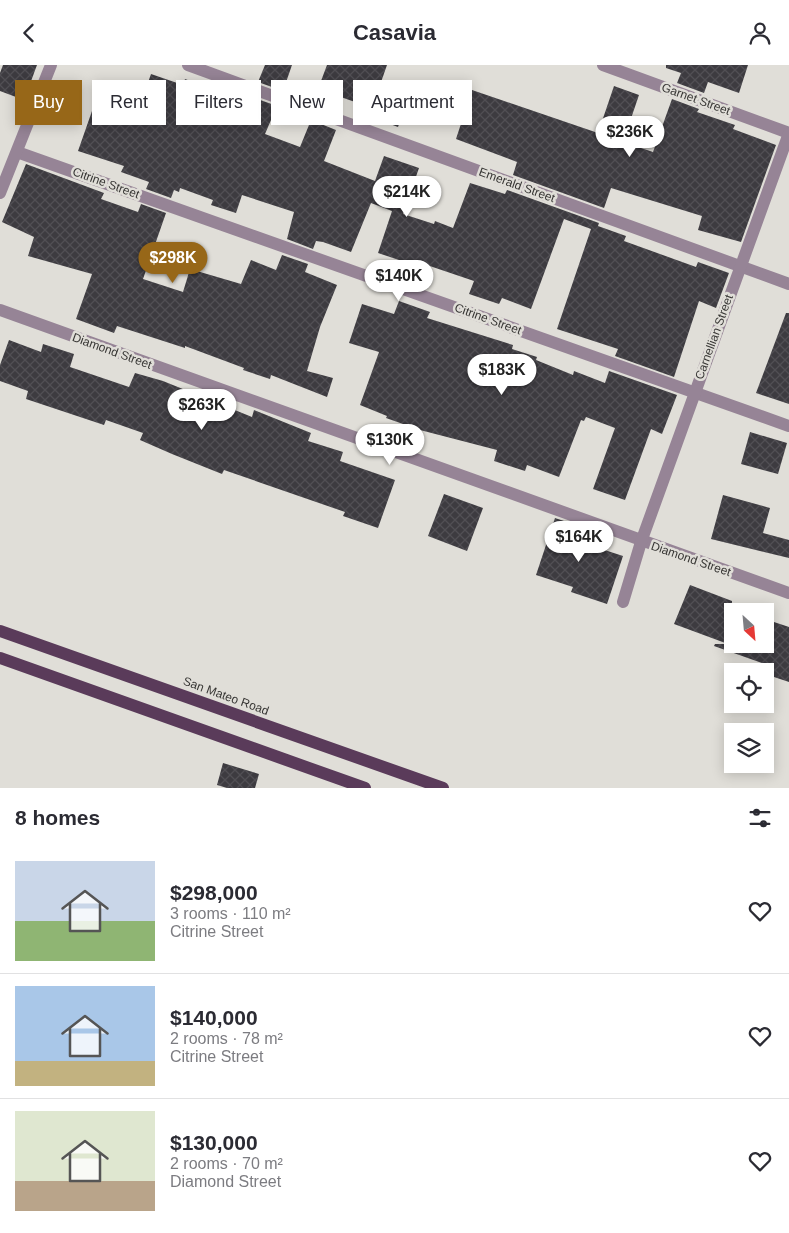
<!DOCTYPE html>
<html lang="en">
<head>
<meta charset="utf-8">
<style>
	body { margin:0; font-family:Helvetica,sans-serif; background:#f2f2f3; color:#2b2b33; height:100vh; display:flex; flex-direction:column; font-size:19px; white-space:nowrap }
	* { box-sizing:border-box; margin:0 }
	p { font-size:16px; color:#7c7c81 }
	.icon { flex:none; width:28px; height:28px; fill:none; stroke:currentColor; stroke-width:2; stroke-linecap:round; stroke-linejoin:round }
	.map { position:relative; height:723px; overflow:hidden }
	.side { display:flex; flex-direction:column; background:#fff; flex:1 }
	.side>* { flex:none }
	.guide { position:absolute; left:15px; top:15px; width:500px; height:45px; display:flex; gap:10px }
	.needle { width:32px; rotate:154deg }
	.tools { position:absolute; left:724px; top:538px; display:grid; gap:10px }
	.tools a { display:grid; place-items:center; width:50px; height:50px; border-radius:0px; background:#fff; box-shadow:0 2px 12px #0003; font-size:25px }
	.price { position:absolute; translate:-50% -42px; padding:0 11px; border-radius:18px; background:#fff; color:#222; font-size:16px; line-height:32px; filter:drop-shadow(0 1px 2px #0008) }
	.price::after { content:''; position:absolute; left:50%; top:30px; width:15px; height:11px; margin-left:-8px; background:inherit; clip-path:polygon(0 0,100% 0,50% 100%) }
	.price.current { background:#976718; color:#fff }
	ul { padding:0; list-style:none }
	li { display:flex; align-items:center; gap:15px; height:125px; padding:0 15px }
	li+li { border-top:1px solid #e1e1e2 }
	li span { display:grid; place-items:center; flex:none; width:140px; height:100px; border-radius:0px; color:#555 }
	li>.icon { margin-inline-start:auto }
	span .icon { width:60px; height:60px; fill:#fffc; stroke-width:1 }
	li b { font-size:21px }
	h2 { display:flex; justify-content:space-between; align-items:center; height:60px; padding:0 15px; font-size:21px }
	.tag { padding:0 18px; border-radius:0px; background:#fff; box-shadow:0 2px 12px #0003; font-size:18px; line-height:45px }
	.tag.current { background:#976718; color:#fff }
	header { display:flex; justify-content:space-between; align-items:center; height:65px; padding:0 15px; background:#fff; font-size:22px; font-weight:600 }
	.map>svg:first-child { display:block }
	.building { fill:url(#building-cross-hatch) }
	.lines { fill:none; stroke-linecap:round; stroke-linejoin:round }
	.minor { stroke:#968496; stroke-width:12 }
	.major { stroke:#5a3b5a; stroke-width:12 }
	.labels { text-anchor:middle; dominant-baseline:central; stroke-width:5; stroke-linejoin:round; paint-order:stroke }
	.street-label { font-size:12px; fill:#363533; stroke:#e0ded8 }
</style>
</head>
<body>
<header><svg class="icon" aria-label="back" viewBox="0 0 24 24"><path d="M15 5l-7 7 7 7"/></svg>Casavia<svg class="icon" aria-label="person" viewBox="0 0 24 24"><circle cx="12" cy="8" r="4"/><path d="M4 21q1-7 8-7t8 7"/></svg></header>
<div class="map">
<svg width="789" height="723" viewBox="0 0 789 723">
	<defs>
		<pattern id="building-cross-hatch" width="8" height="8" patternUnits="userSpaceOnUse" patternTransform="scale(1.25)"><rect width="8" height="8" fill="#3d3b40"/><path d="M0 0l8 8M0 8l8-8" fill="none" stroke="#514f54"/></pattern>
	</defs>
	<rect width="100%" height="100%" fill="#e0ded8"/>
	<g class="building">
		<polygon points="3,0 37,0 24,35 0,26 0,8"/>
		<polygon points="265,0 292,0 283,26 258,17"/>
		<polygon points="327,0 387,0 372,43 318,24"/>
		<polygon points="666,0 748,0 739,28 708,17 704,28 677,18 681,8 666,3"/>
		<polygon points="151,9 183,20 185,14 250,38 252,32 277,41 265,69 300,82 311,55 336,65 324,96 375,116 384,91 419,103 403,149 434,159 435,156 453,163 470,118 505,129 507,125 599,158 598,161 626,171 624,176 696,202 698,197 729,208 716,243 699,236 674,312 615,291 618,284 557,264 591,164 564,154 531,244 502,233 499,239 469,229 474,216 415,196 414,200 378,188 392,146 371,138 351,187 323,177 316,176 313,184 287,174 294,147 242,130 236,148 211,140 213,135 180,123 179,127 174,125 171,133 146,124 149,117 121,107 124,101 78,86 92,46 133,60"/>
		<polygon points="614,21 639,30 623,77 653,87 672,34 699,44 697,47 735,60 733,64 776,80 741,177 698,165 702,151 611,123 604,143 513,110 517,97 456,74 472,25 598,68"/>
		<polygon points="386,37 405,44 398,62 379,55"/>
		<polygon points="26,99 104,128 101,134 138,147 141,139 166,148 143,214 183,227 190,204 241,219 251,195 276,205 282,190 308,199 305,207 337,220 320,262 307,306 333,313 327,332 271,310 270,314 243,305 244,303 185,281 185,283 117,261 114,268 76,254 92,209 28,191 34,172 2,157"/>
		<polygon points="399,236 430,247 427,253 513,280 512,284 537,292 536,295 573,310 574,306 605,318 609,306 677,330 662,369 651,364 625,435 593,424 615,363 586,352 584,356 581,355 559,412 527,400 525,406 494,396 497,385 420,365 386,353 387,351 360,340 379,287 349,278 362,239 394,249"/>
		<polygon points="786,248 789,248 789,339 756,328"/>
		<polygon points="9,275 41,287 43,279 74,289 70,302 129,322 135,308 163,316 252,352 254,345 311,368 308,376 343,387 340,396 395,415 378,463 343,451 345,447 224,405 222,409 172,389 140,375 143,368 106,355 104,360 26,334 28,326 0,316 0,300"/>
		<polygon points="750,367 787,378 778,409 741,399"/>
		<polygon points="444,429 483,443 467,486 428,471"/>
		<polygon points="723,430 770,443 763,468 789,475 789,493 711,474"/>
		<polygon points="555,453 585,463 580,477 623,491 607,539 571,527 573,522 536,510"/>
		<polygon points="690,520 732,536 732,579 765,579 765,554 789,562 789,617 765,609 765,599 714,581 715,579 728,579 674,559"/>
		<polygon points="223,698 259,709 255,723 227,723 217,720"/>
	</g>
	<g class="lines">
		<g class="minor">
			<polyline points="188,0 789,219"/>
			<polyline points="603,0 789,68"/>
			<polyline points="17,87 789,361"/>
			<polyline points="0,128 51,0"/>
			<polyline points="0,245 789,528"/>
			<polyline points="623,537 641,477 789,68"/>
		</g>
		<g class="major">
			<polyline points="0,566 443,723"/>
			<polyline points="0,593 365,723"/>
		</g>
	</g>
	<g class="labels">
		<g class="street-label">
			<text transform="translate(696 34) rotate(20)">Garnet Street</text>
			<text transform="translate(106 118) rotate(20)">Citrine Street</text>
			<text transform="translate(517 120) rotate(20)">Emerald Street</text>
			<text transform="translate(488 254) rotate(20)">Citrine Street</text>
			<text transform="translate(714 272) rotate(-70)">Carnellian Street</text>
			<text transform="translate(112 286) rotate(20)">Diamond Street</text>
			<text transform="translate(691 494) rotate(19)">Diamond Street</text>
			<text transform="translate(226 631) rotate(20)">San Mateo Road</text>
		</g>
	</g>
</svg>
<div class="tools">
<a><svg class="needle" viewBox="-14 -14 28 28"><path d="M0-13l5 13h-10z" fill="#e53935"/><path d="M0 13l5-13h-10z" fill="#7c7c81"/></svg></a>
<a><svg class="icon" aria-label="locate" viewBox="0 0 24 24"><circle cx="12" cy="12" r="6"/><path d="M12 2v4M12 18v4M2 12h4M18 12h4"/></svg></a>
<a><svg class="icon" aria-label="layers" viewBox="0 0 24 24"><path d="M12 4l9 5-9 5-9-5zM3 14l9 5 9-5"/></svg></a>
</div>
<b class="price" style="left:630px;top:93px">$236K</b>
<b class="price" style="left:407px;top:153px">$214K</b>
<b class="price current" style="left:173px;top:219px">$298K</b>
<b class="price" style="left:399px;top:237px">$140K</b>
<b class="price" style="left:502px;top:331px">$183K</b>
<b class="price" style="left:202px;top:366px">$263K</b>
<b class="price" style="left:390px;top:401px">$130K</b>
<b class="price" style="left:579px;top:498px">$164K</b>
<div class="guide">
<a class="tag current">Buy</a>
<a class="tag">Rent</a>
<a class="tag">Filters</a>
<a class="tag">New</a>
<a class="tag">Apartment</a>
</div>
</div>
<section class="side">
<h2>8 homes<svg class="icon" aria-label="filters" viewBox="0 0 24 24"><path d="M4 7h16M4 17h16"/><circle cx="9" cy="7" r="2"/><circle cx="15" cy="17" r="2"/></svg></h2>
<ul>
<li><span style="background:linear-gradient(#c9d6e8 60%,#8fb573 0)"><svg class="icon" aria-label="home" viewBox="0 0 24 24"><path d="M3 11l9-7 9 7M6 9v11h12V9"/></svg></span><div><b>$298,000</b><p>3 rooms · 110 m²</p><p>Citrine Street</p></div><svg class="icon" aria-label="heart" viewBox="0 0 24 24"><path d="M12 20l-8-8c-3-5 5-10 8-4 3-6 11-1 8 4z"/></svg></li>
<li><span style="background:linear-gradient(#a9c7e8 75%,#c2b280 0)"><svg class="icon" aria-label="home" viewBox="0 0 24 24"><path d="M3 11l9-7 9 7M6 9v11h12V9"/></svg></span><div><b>$140,000</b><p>2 rooms · 78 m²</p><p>Citrine Street</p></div><svg class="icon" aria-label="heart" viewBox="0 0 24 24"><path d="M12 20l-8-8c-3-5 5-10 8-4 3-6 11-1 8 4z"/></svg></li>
<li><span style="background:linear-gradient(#dfe7d0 70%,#b9a48a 0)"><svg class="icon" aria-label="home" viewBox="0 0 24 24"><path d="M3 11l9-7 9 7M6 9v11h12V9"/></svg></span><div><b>$130,000</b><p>2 rooms · 70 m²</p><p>Diamond Street</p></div><svg class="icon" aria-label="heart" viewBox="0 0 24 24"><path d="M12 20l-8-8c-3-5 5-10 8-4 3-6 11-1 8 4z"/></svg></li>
</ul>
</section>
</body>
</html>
